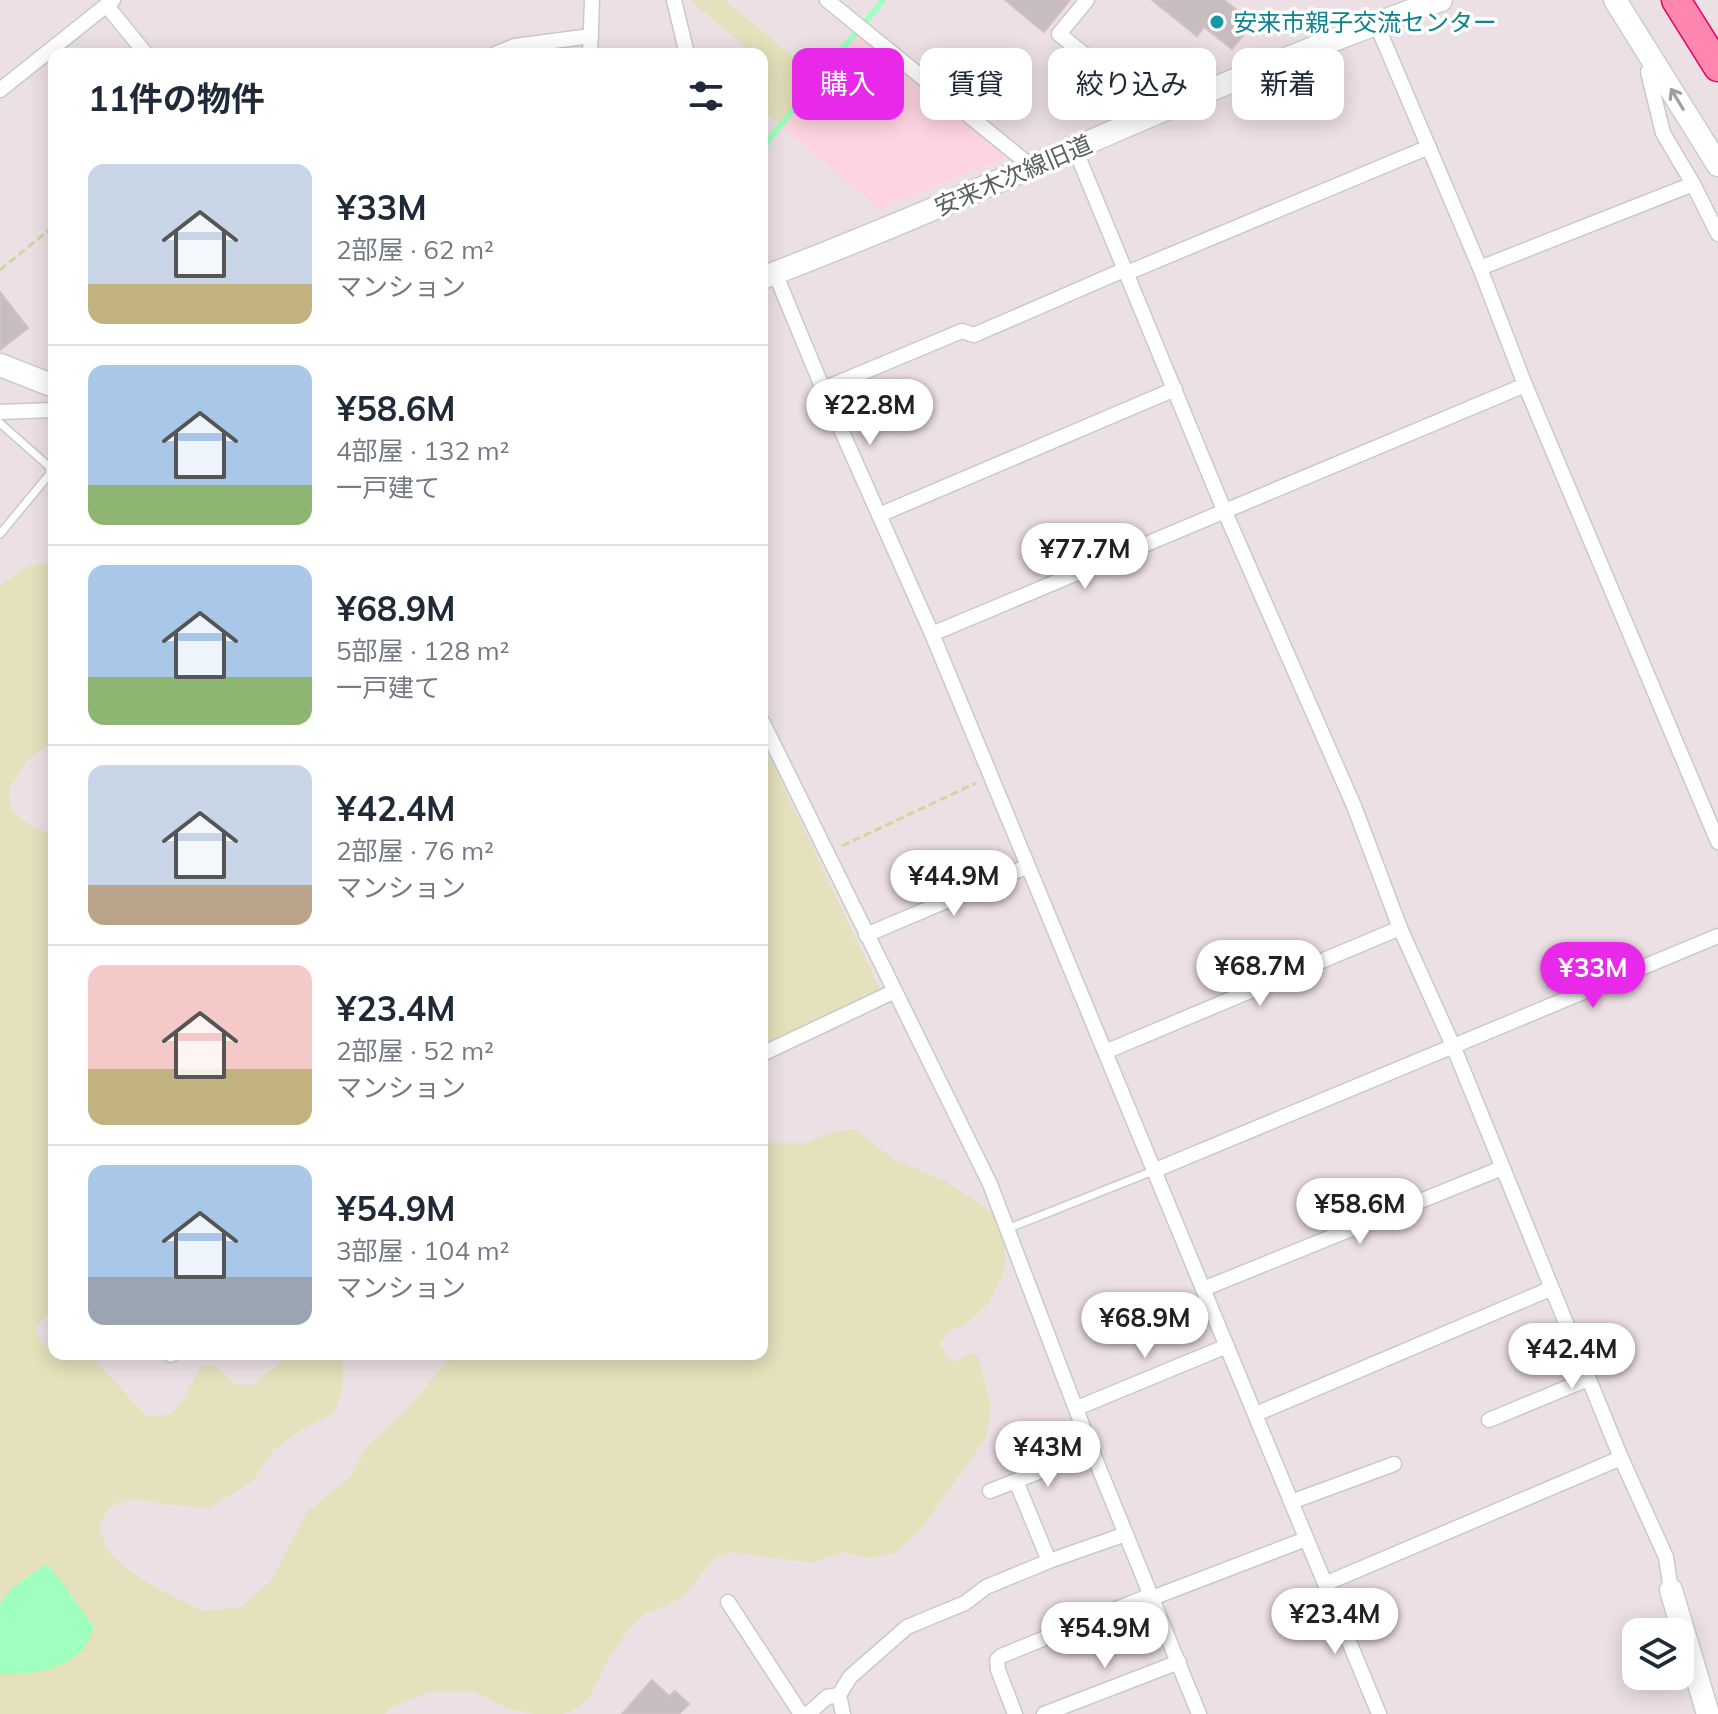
<!DOCTYPE html>
<html lang="ja">
<head>
<meta charset="utf-8">
<style>
	body { margin:0; font-family:Mulish,"Noto Sans JP",sans-serif; background:#f2f2f3; color:#1f2937; height:100vh; display:flex; flex-direction:column; font-size:30px; white-space:nowrap }
	* { box-sizing:border-box; margin:0 }
	p { font-size:26px; color:#747a83 }
	.icon { flex:none; width:44px; height:44px; fill:none; stroke:currentColor; stroke-width:2; stroke-linecap:round; stroke-linejoin:round }
	.map { position:relative; flex:1; overflow:hidden }
	.panel { position:absolute; left:48px; top:48px; width:720px; height:1312px; display:flex; flex-direction:column; background:#fff; border-radius:16px; box-shadow:0 4px 20px #0003 }
	.panel>* { flex:none }
	.hud { position:absolute; left:792px; top:48px; width:760px; height:72px; display:flex; gap:16px }
	.controls { position:absolute; left:1622px; top:1618px; display:grid; gap:16px }
	.controls a { display:grid; place-items:center; width:72px; height:72px; border-radius:16px; background:#fff; box-shadow:0 4px 20px #0003; font-size:40px }
	.price { position:absolute; translate:-50% -68px; padding:0 18px; border-radius:28px; background:#fff; color:#222; font-size:26px; line-height:52px; filter:drop-shadow(0 2px 4px #0008) }
	.price::after { content:''; position:absolute; left:50%; top:48px; width:24px; height:18px; margin-left:-12px; background:inherit; clip-path:polygon(0 0,100% 0,50% 100%) }
	.price.selected { background:#e929ea; color:#fff }
	ul { padding:0; list-style:none }
	li { display:flex; align-items:center; gap:24px; height:200px; padding:0 40px }
	li+li { border-top:2px solid #e0e1e3 }
	li span { display:grid; place-items:center; flex:none; width:224px; height:160px; border-radius:16px; color:#555 }
	li>.icon { margin-inline-start:auto }
	span .icon { width:96px; height:96px; fill:#fffc; stroke-width:1 }
	li b { font-size:34px }
	h2 { display:flex; justify-content:space-between; align-items:center; height:96px; padding:0 40px; font-size:34px }
	.tag { padding:0 28px; border-radius:16px; background:#fff; box-shadow:0 4px 20px #0003; font-size:28px; line-height:72px }
	.tag.selected { background:#e929ea; color:#fff }
	.map>svg:first-child { display:block }
	.commercial { fill:#fed4e1 }
	.green { fill:#e5e1bc }
	.water { fill:#9effc0 }
	.lines { fill:none; stroke-linecap:round; stroke-linejoin:round }
	.stream { stroke:#9effc0; stroke-width:6 }
	.building { fill:#c7bdc1; stroke:#d1bfc6; stroke-width:2 }
	.lane-casing { stroke:#c4ccc9; stroke-width:10 }
	.street-casing { stroke:#c4ccc9; stroke-width:17 }
	.secondary-casing { stroke:#c6d0cb; stroke-width:25 }
	.highway-casing { stroke:#ed005e; stroke-width:31 }
	.path { stroke:#cdd79f; stroke-width:3; stroke-dasharray:8 4; stroke-linecap:butt }
	.lane { stroke:#fff; stroke-width:7 }
	.street { stroke:#fff; stroke-width:14 }
	.secondary { stroke:#fff; stroke-width:22 }
	.highway { stroke:#fe86af; stroke-width:28 }
	.oneway { stroke:#9ba19e }
	.culture-dot { fill:#0f9aa8; stroke:#fff; stroke-width:3 }
	.labels { text-anchor:middle; dominant-baseline:central; stroke-width:7; stroke-linejoin:round; paint-order:stroke }
	.culture-label { font-size:24px; fill:#0d838f; stroke:#fff; text-anchor:start }
	.street-label { font-size:24px; fill:#59625d; stroke:#fff }
</style>
</head>
<body>
<div class="map">
<svg width="1718" height="1714" viewBox="0 0 1718 1714">
	<rect width="100%" height="100%" fill="#ede0e4"/>
	<polygon class="commercial" points="858,33 1007,155 1004,158 880,209 782,127"/>
	<g class="green">
		<polygon points="690,0 724,0 818,77 780,125 762,109 762,54 740,54 744,46"/>
		<polygon points="54,561 54,740 26,762 9,790 12,812 36,829 54,834 54,1312 48,1314 35,1328 41,1344 54,1349 54,1354 92,1357 147,1417 171,1414 184,1398 201,1366 215,1365 235,1384 252,1385 290,1355 339,1354 343,1357 343,1387 334,1413 304,1428 274,1449 252,1482 209,1508 162,1504 132,1498 108,1508 99,1528 107,1548 122,1566 157,1588 203,1611 241,1607 271,1581 307,1512 350,1477 365,1449 412,1404 445,1363 464,1354 762,1354 762,1143 806,1143 829,1133 854,1129 895,1160 947,1182 994,1214 1005,1235 1004,1272 988,1304 963,1326 948,1332 940,1344 950,1361 958,1360 970,1353 978,1356 991,1405 986,1438 920,1530 895,1553 868,1558 843,1552 812,1563 730,1552 713,1559 688,1592 667,1606 644,1614 626,1632 606,1663 589,1698 572,1711 561,1714 532,1714 507,1708 473,1691 429,1692 393,1707 385,1714 0,1714 0,586 24,568"/>
		<polygon points="762,742 880,989 762,1045"/>
	</g>
	<path class="water" d="M46,1564L54,1572L94,1627C82,1669 38,1675 0,1674V1604L12,1588Z"/>
	<g class="lines">
		<g class="stream">
			<polyline points="867,20 883,0"/>
			<polyline points="762,148 854,35"/>
		</g>
	</g>
	<g class="building">
		<polygon points="1005,0 1070,0 1044,32"/>
		<polygon points="1152,0 1224,0 1253,23 1232,49 1204,27 1197,36"/>
		<polygon points="881,60 893,90 838,112 826,82"/>
		<polygon points="0,292 28,328 0,350"/>
		<polygon points="652,1680 669,1696 675,1691 689,1704 679,1714 622,1714"/>
	</g>
	<g class="lines">
		<g class="lane-casing">
			<g id="lane">
				<polyline points="0,423 53,470"/>
				<polyline points="0,534 53,470"/>
				<polyline points="1007,1229 1153,1171"/>
			</g>
		</g>
		<g class="street-casing">
			<g id="street">
				<polyline points="674,0 687,54"/>
				<polyline points="827,0 1032,167"/>
				<polyline points="1087,0 1059,34 1157,113"/>
				<polyline points="107,6 146,54"/>
				<polyline points="1376,23 1480,268 1525,385 1718,842"/>
				<polyline points="495,54 515,46 591,36"/>
				<polyline points="590,54 592,0"/>
				<polyline points="0,90 113,0"/>
				<polyline points="1075,149 1224,510 1354,806 1400,928 1454,1048 1621,1458 1327,1583"/>
				<polyline points="1693,184 1718,234"/>
				<polyline points="1480,268 1693,184 1663,133 1648,72 1655,62"/>
				<polyline points="775,273 823,389 932,634 1379,1714"/>
				<polyline points="1127,273 1429,147"/>
				<polyline points="823,389 962,331 974,335 1126,269"/>
				<polyline points="0,412 54,410"/>
				<polyline points="53,470 54,471"/>
				<polyline points="879,515 1175,389"/>
				<polyline points="932,634 1525,385"/>
				<polyline points="762,721 990,1184 1092,1451 1199,1714"/>
				<polyline points="866,935 1026,867"/>
				<polyline points="1105,1052 1400,928"/>
				<polyline points="762,1054 893,992"/>
				<polyline points="1153,1171 1718,936"/>
				<polyline points="1203,1289 1502,1168"/>
				<polyline points="171,1355 172,1354"/>
				<polyline points="1077,1408 1227,1346"/>
				<polyline points="1256,1414 1550,1289"/>
				<polyline points="1489,1420 1588,1379"/>
				<polyline points="1621,1458 1666,1557 1671,1590"/>
				<polyline points="1016,1481 1049,1561"/>
				<polyline points="990,1491 1092,1451"/>
				<polyline points="1291,1502 1394,1464"/>
				<polyline points="1152,1598 1306,1539"/>
				<polyline points="728,1602 801,1714"/>
				<polyline points="808,1714 827,1697 839,1695"/>
				<polyline points="843,1714 839,1695 850,1677 907,1627 965,1603 986,1587 1049,1561 1126,1534"/>
				<polyline points="1015,1714 998,1670 997,1660 1001,1656 1151,1595"/>
				<polyline points="1044,1714 1179,1662"/>
			</g>
		</g>
		<g class="secondary-casing">
			<g id="secondary">
				<polyline points="1615,0 1718,165"/>
				<path d="M762,278C991,191 1211,81 1441,0"/>
				<polyline points="0,365 54,386"/>
				<polyline points="1671,1590 1708,1714"/>
			</g>
		</g>
		<g class="highway-casing">
			<polyline id="highway" points="1676,0 1718,67"/>
		</g>
		<g class="path">
			<polyline points="0,270 54,226"/>
			<polyline points="842,846 976,783"/>
		</g>
		<use href="#lane" class="lane"/>
		<use href="#street" class="street"/>
		<use href="#secondary" class="secondary"/>
		<use href="#highway" class="highway"/>
	</g>
	<defs><path id="oneway-shaft" d="M-6 0H5M1.5-3L5.5 0L1.5 3" fill="none" stroke-width="1.6" stroke-linecap="round" stroke-linejoin="round" transform="scale(2)"/></defs>
	<use class="oneway" href="#oneway-shaft" transform="translate(1677 99) rotate(-121)"/>
	<circle class="culture-dot" cx="1217" cy="22" r="8"/>
	<g class="labels">
		<g class="culture-label">
			<text x="1233" y="22">安来市親子交流センター</text>
		</g>
		<g class="street-label">
			<text transform="translate(1013 175) rotate(-23)">安来木次線旧道</text>
		</g>
	</g>
</svg>
<div class="controls">
<a><svg class="icon" aria-label="layers" viewBox="0 0 24 24"><path d="M12 4l9 5-9 5-9-5zM3 14l9 5 9-5"/></svg></a>
</div>
<b class="price" style="left:870px;top:447px">¥22.8M</b>
<b class="price" style="left:1085px;top:591px">¥77.7M</b>
<b class="price" style="left:954px;top:918px">¥44.9M</b>
<b class="price" style="left:1260px;top:1008px">¥68.7M</b>
<b class="price selected" style="left:1593px;top:1010px">¥33M</b>
<b class="price" style="left:1360px;top:1246px">¥58.6M</b>
<b class="price" style="left:1145px;top:1360px">¥68.9M</b>
<b class="price" style="left:1572px;top:1391px">¥42.4M</b>
<b class="price" style="left:1048px;top:1489px">¥43M</b>
<b class="price" style="left:1335px;top:1656px">¥23.4M</b>
<b class="price" style="left:1105px;top:1670px">¥54.9M</b>
<div class="hud">
<a class="tag selected">購入</a>
<a class="tag">賃貸</a>
<a class="tag">絞り込み</a>
<a class="tag">新着</a>
</div>
<section class="panel">
<h2>11件の物件<svg class="icon" aria-label="filters" viewBox="0 0 24 24"><path d="M4 7h16M4 17h16"/><circle cx="9" cy="7" r="2"/><circle cx="15" cy="17" r="2"/></svg></h2>
<ul>
<li><span style="background:linear-gradient(#c9d6e8 75%,#c2b280 0)"><svg class="icon" aria-label="home" viewBox="0 0 24 24"><path d="M3 11l9-7 9 7M6 9v11h12V9"/></svg></span><div><b>¥33M</b><p>2部屋 · 62 m²</p><p>マンション</p></div></li>
<li><span style="background:linear-gradient(#a9c7e8 75%,#8fb573 0)"><svg class="icon" aria-label="home" viewBox="0 0 24 24"><path d="M3 11l9-7 9 7M6 9v11h12V9"/></svg></span><div><b>¥58.6M</b><p>4部屋 · 132 m²</p><p>一戸建て</p></div></li>
<li><span style="background:linear-gradient(#a9c7e8 70%,#8fb573 0)"><svg class="icon" aria-label="home" viewBox="0 0 24 24"><path d="M3 11l9-7 9 7M6 9v11h12V9"/></svg></span><div><b>¥68.9M</b><p>5部屋 · 128 m²</p><p>一戸建て</p></div></li>
<li><span style="background:linear-gradient(#c9d6e8 75%,#b9a48a 0)"><svg class="icon" aria-label="home" viewBox="0 0 24 24"><path d="M3 11l9-7 9 7M6 9v11h12V9"/></svg></span><div><b>¥42.4M</b><p>2部屋 · 76 m²</p><p>マンション</p></div></li>
<li><span style="background:linear-gradient(#f6c9c9 65%,#c2b280 0)"><svg class="icon" aria-label="home" viewBox="0 0 24 24"><path d="M3 11l9-7 9 7M6 9v11h12V9"/></svg></span><div><b>¥23.4M</b><p>2部屋 · 52 m²</p><p>マンション</p></div></li>
<li><span style="background:linear-gradient(#a9c7e8 70%,#9aa5b1 0)"><svg class="icon" aria-label="home" viewBox="0 0 24 24"><path d="M3 11l9-7 9 7M6 9v11h12V9"/></svg></span><div><b>¥54.9M</b><p>3部屋 · 104 m²</p><p>マンション</p></div></li>
</ul>
</section>
</div>
</body>
</html>
